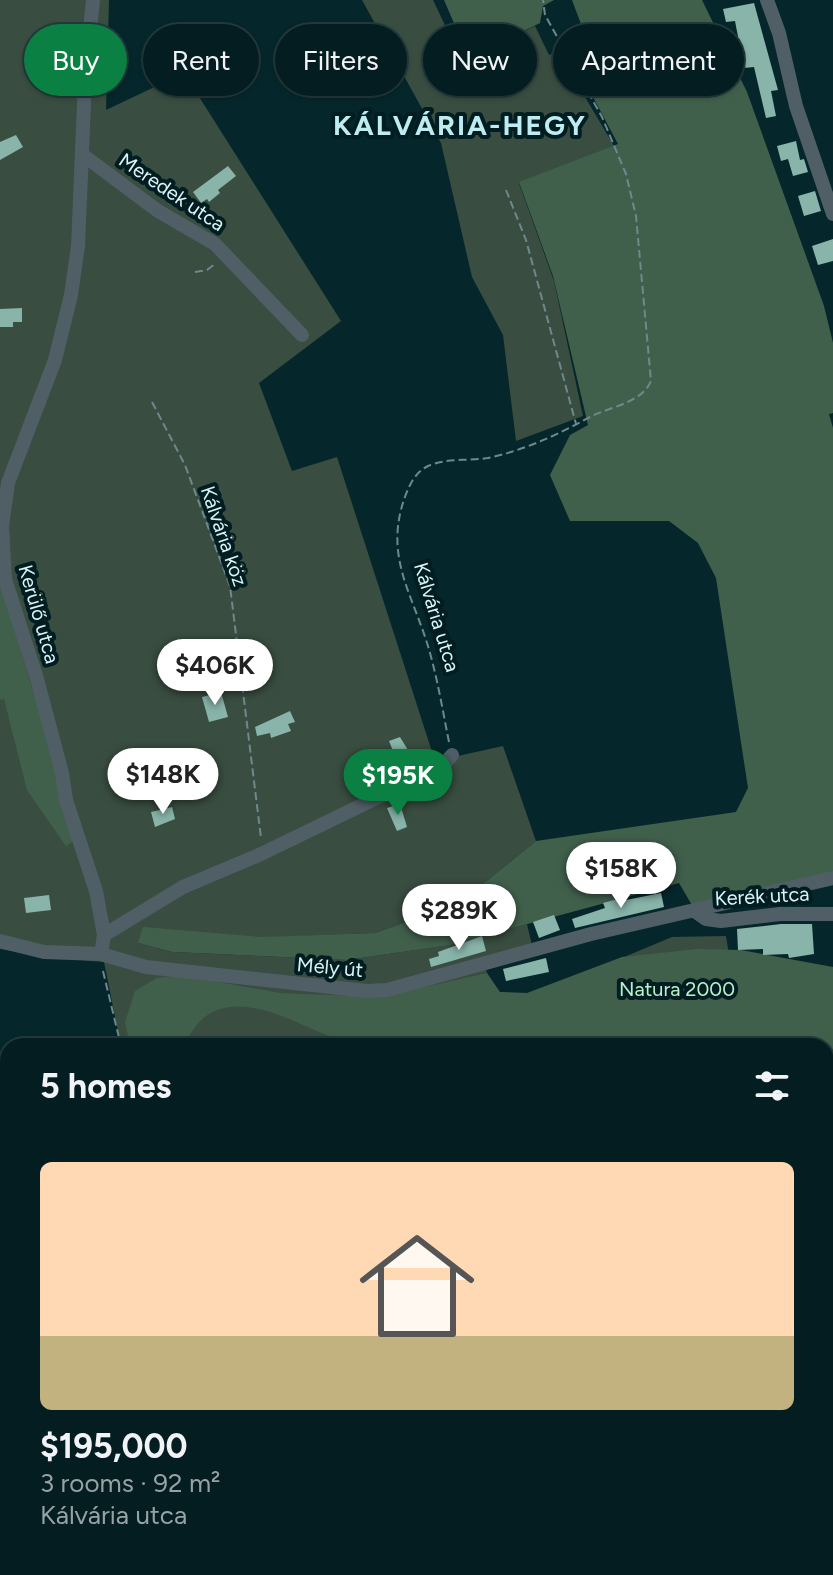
<!DOCTYPE html>
<html lang="en">
<head>
<meta charset="utf-8">
<style>
	body { margin:0; font-family:Figtree,sans-serif; background:#122a2d; color:#f1f3f6; height:100vh; display:flex; flex-direction:column; font-size:30px; white-space:nowrap }
	* { box-sizing:border-box; margin:0 }
	p { font-size:26px; color:#97a2a5 }
	.icon { flex:none; width:44px; height:44px; fill:none; stroke:currentColor; stroke-width:2; stroke-linecap:round; stroke-linejoin:round }
	.map { position:relative; flex:1; overflow:hidden }
	.panel { position:absolute; left:0px; top:1038px; width:834px; height:538px; display:flex; flex-direction:column; background:#041d20; border-radius:24px 24px 0 0; box-shadow:0 2px 6px #0004,0 0 0 2px #253b3e }
	.panel>* { flex:none }
	.hud { position:absolute; left:24px; top:24px; width:786px; height:72px; display:flex; gap:16px }
	.price { position:absolute; translate:-50% -68px; padding:0 18px; border-radius:28px; background:#fff; color:#222; font-size:26px; line-height:52px; filter:drop-shadow(0 2px 4px #0008) }
	.price::after { content:''; position:absolute; left:50%; top:48px; width:24px; height:18px; margin-left:-12px; background:inherit; clip-path:polygon(0 0,100% 0,50% 100%) }
	.price.active { background:#0b8043; color:#fff }
	ul { padding:0; list-style:none }
	li { display:grid; align-content:center; gap:16px; height:424px; padding:0 40px }
	li+li { border-top:2px solid #253b3e }
	li span { display:grid; place-items:center; height:248px; border-radius:12px; color:#555 }
	li>.icon { margin-inline-start:auto }
	span .icon { width:144px; height:144px; fill:#fffc; stroke-width:1 }
	li b { font-size:34px }
	h2 { display:flex; justify-content:space-between; align-items:center; height:96px; padding:0 40px; font-size:34px }
	.pill { padding:0 28px; border-radius:36px; background:#041d20; box-shadow:0 2px 6px #0004,0 0 0 2px #253b3e; font-size:28px; line-height:72px }
	.pill.active { background:#0b8043; color:#fff }
	.map>svg:first-child { display:block }
	.green { fill:#394d40 }
	.forest { fill:#41604c }
	.building { fill:#88b4aa }
	.lines { fill:none; stroke-linecap:round; stroke-linejoin:round }
	.path { stroke:#6d898d; stroke-width:2; stroke-dasharray:8 4; stroke-linecap:butt }
	.street { stroke:#505f66; stroke-width:14 }
	.labels { text-anchor:middle; dominant-baseline:central; stroke-width:8; stroke-linejoin:round; paint-order:stroke }
	.street-label { font-size:20px; fill:#dcf2f5; stroke:#001d21 }
	.park-label { font-size:20px; fill:#b8f2cb; stroke:#001d21 }
	.district-label { font-size:28px; font-weight:bold; letter-spacing:2px; fill:#beecf1; stroke:#001d21 }
</style>
</head>
<body>
<div class="map">
<svg width="833" height="1575" viewBox="0 0 833 1575">
	<rect width="100%" height="100%" fill="#05272b"/>
	<g class="green">
		<polygon points="0,0 109,0 106,110 184,73 341,321 259,383 292,471 337,457 435,761 503,746 536,841 459,903 375,933 138,943 172,952 347,960 449,945 527,924 533,950 485,965 487,973 484,974 497,995 526,998 672,937 726,936 729,955 826,1046 368,1046 341,1036 341,1046 121,1046 104,962 45,957 0,949"/>
		<polygon points="362,0 433,0 460,57 469,58 535,26 549,55 558,51 614,146 519,183 554,281 583,416 516,441 503,335 472,277 441,143"/>
		<polygon points="826,1132 833,1133 833,1299 826,1301"/>
		<polygon points="826,1471 833,1471 833,1575 591,1575 589,1568 826,1568"/>
		<polygon points="301,1568 416,1568 395,1575 303,1575"/>
	</g>
	<g class="forest">
		<polygon points="444,0 554,0 543,6 540,23 469,58"/>
		<polygon points="572,0 702,0 747,92 824,306 833,343 833,413 829,414 833,428 833,878 696,912 679,883 450,945 347,960 172,952 138,943 143,927 261,937 375,933 459,903 536,841 736,812 748,788 716,578 698,543 669,521 570,521 550,475 570,435 588,425 553,276 519,182 618,144 569,52 587,40"/>
		<polygon points="0,582 77,838 66,846 27,790 4,699 0,700"/>
		<path d="M698,949L741,950L833,967V1133L826,1132V1046H368C357,1042 347,1043 337,1039C290,1022 219,975 188,1039L128,1036L125,1022L135,991L157,978L179,975L280,993L380,997L487,973L500,992L527,993L622,957Z"/>
	</g>
	<g class="building">
		<polygon points="754,3 778,90 771,91 776,116 766,118 754,67 744,68 735,21 726,22 723,9"/>
		<polygon points="16,135 23,147 0,160 0,142"/>
		<polygon points="796,141 800,160 804,159 808,172 793,176 788,159 781,161 777,146"/>
		<polygon points="228,166 236,176 218,190 220,193 209,202 207,199 201,203 193,192"/>
		<polygon points="815,191 821,211 804,216 798,196"/>
		<polygon points="833,239 833,261 818,265 812,246"/>
		<polygon points="22,308 22,322 13,322 13,327 0,327 0,309"/>
		<polygon points="221,692 228,717 209,722 202,697"/>
		<polygon points="290,711 295,722 288,724 291,731 271,738 270,733 257,736 255,727"/>
		<polygon points="400,737 411,755 408,756 410,762 399,766 389,741"/>
		<polygon points="400,804 407,827 397,831 387,808"/>
		<polygon points="172,807 175,819 155,827 151,812"/>
		<polygon points="661,893 664,907 575,928 572,919 605,908 603,903 625,897 626,900"/>
		<polygon points="49,895 51,910 26,913 24,898"/>
		<polygon points="554,915 560,930 539,938 533,922"/>
		<polygon points="781,924 812,924 814,954 789,958 788,954 763,955 763,949 738,950 737,929"/>
		<polygon points="482,936 486,951 431,967 429,959 439,956 438,952"/>
		<polygon points="546,958 549,972 506,981 503,969"/>
	</g>
	<g class="lines">
		<g class="path">
			<polyline points="506,190 526,240 576,424"/>
			<polyline points="195,272 207,270 215,264"/>
			<polyline points="152,402 185,465 230,586 261,838"/>
			<path d="M449,742C443,712 438,682 430,653C414,595 382,557 406,494C411,482 416,472 428,466C445,458 469,461 488,458C525,450 557,435 590,417C609,407 642,403 651,381L636,216L626,174L602,117L545,15L543,0"/>
			<polyline points="103,971 121,1046"/>
			<polyline points="589,1568 591,1575"/>
			<polyline points="590,1568 598,1575"/>
			<polyline points="710,1568 711,1575"/>
			<polyline points="117,1575 120,1568"/>
		</g>
		<g class="street">
			<polyline points="93,0 85,80 78,246 71,295 55,360 8,483 2,526 5,579 37,679 62,773 66,800 96,891 104,935 101,954"/>
			<polyline points="767,0 779,33 796,106 833,214"/>
			<polyline points="83,155 158,211 215,244 302,335"/>
			<polyline points="696,912 706,919 721,921 780,914 833,914"/>
			<polyline points="104,935 183,887 259,855 389,792 445,763 452,755"/>
			<polyline points="0,941 44,952 101,954 146,967 367,991 387,990 591,934 833,878"/>
		</g>
	</g>
	<g class="labels">
		<g class="street-label">
			<text transform="translate(172 192) rotate(34)">Meredek utca</text>
			<text transform="translate(224 536) rotate(71)">Kálvária köz</text>
			<text transform="translate(39 614) rotate(74)">Kerülő utca</text>
			<text transform="translate(437 617) rotate(73)">Kálvária utca</text>
			<text transform="translate(762 896) rotate(-3)">Kerék utca</text>
			<text transform="translate(330 967) rotate(5)">Mély út</text>
		</g>
		<g class="park-label">
			<text x="677" y="989">Natura 2000</text>
		</g>
		<g class="district-label">
			<text x="460" y="125">KÁLVÁRIA-HEGY</text>
		</g>
	</g>
</svg>
<b class="price" style="left:215px;top:707px">$406K</b>
<b class="price" style="left:163px;top:816px">$148K</b>
<b class="price active" style="left:398px;top:817px">$195K</b>
<b class="price" style="left:621px;top:910px">$158K</b>
<b class="price" style="left:459px;top:952px">$289K</b>
<div class="hud">
<a class="pill active">Buy</a>
<a class="pill">Rent</a>
<a class="pill">Filters</a>
<a class="pill">New</a>
<a class="pill">Apartment</a>
</div>
<section class="panel">
<h2>5 homes<svg class="icon" aria-label="filters" viewBox="0 0 24 24"><path d="M4 7h16M4 17h16"/><circle cx="9" cy="7" r="2"/><circle cx="15" cy="17" r="2"/></svg></h2>
<ul>
<li><span style="background:linear-gradient(#ffd9b3 70%,#c2b280 0)"><svg class="icon" aria-label="home" viewBox="0 0 24 24"><path d="M3 11l9-7 9 7M6 9v11h12V9"/></svg></span><div><b>$195,000</b><p>3 rooms · 92 m²</p><p>Kálvária utca</p></div></li>
</ul>
</section>
</div>
</body>
</html>
